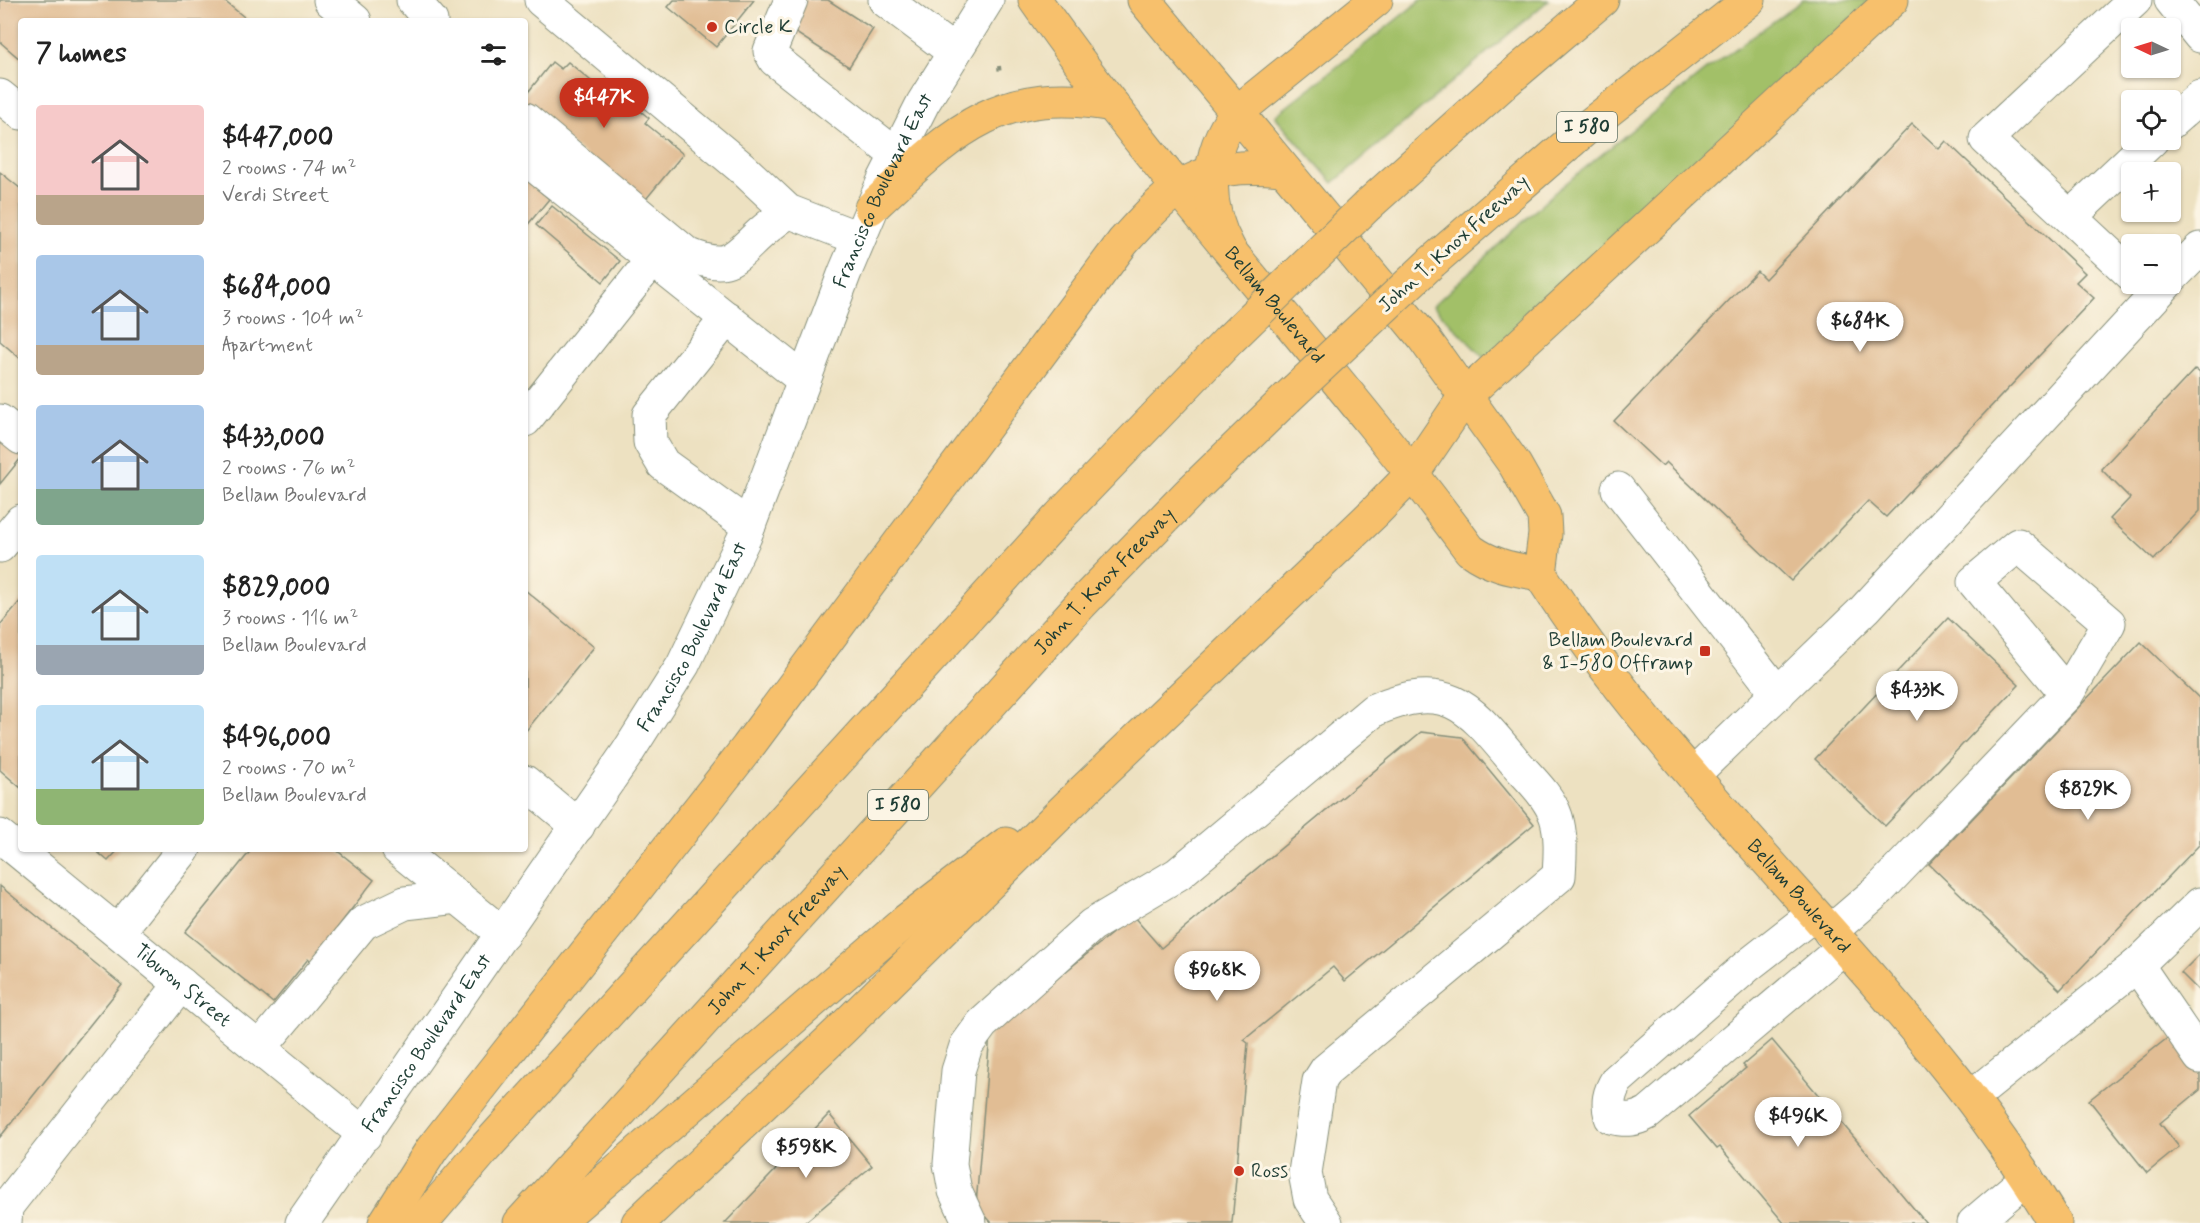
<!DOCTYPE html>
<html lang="en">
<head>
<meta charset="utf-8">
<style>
	body { margin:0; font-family:Mynerve,sans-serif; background:#f6f6f6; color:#222; height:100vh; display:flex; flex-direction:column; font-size:22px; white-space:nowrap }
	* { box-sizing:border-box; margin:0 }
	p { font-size:20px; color:#767676 }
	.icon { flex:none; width:33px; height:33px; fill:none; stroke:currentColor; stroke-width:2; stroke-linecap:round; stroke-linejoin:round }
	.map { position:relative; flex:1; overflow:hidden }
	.drawer { position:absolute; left:18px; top:18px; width:510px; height:834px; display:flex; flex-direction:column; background:#fff; border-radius:6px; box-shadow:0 2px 4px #0004 }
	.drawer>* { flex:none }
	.needle { width:39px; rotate:274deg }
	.controls { position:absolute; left:2121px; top:18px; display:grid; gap:12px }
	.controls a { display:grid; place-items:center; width:60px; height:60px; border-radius:6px; background:#fff; box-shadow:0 2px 4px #0004; font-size:30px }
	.price { position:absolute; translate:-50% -51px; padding:0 14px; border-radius:21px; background:#fff; color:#222; font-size:20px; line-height:39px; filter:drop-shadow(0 2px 3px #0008) }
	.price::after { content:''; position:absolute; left:50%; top:36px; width:18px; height:14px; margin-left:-9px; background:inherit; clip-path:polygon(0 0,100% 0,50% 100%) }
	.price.on { background:#c8321e; color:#fff }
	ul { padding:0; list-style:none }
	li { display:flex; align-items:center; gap:18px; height:150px; padding:0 18px }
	li span { display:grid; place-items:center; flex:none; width:168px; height:120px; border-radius:6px; color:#555 }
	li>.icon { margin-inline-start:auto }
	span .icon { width:72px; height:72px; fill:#fffc; stroke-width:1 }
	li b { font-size:26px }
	h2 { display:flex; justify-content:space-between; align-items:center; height:72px; padding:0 18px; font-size:26px }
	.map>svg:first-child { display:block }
	.green { fill:#a2c068; stroke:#607e4e; stroke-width:1.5 }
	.building { fill:#e1bd94 }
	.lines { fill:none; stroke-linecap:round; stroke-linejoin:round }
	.minor-casing { stroke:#868f7a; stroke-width:35 }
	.major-casing { stroke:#868f7a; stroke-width:35 }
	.highway-casing { stroke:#868f7a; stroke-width:35 }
	.path { stroke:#868f7a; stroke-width:4; stroke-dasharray:4.5 4.5; stroke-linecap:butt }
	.minor { stroke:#fff; stroke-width:33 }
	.major { stroke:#f7c06c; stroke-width:33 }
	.highway { stroke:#f7c06c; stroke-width:33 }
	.highway-bridge-casing { stroke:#868f7a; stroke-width:35; stroke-linecap:butt }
	.highway-bridge { stroke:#f7c06c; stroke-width:33 }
	.poi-dot { fill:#c8321e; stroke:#fcf5e5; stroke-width:2 }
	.labels { text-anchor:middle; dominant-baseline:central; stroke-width:6; stroke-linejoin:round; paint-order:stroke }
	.shield { fill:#fcf5e5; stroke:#617469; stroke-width:1.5 }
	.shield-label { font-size:18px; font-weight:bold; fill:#1f3d34 }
	.poi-label { font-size:20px; fill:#1f3d34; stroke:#fcf5e5; text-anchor:start }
	.street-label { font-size:20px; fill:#1f3d34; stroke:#fcf5e5 }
</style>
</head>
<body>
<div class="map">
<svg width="2200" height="1223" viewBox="0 0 2200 1223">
	<rect width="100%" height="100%" fill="#fcf5e5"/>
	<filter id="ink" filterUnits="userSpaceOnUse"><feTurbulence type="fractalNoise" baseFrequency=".0167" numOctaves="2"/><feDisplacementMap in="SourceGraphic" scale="12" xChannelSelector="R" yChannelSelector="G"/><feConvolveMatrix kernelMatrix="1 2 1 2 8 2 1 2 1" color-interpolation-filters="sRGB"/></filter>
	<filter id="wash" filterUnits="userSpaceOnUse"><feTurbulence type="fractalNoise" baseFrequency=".008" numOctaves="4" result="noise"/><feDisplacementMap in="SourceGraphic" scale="24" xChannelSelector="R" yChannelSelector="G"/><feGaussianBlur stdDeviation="1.35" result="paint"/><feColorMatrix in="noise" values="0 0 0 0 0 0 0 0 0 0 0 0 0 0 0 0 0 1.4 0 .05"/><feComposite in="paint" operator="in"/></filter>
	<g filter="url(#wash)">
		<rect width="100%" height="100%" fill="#ede1c1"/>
		<g class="green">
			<polygon points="1421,0 1549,0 1333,183 1275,116"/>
			<polygon points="1803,0 1871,0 1485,359 1433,306 1554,193 1706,70"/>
		</g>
		<g id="blocks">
			<g class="building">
				<polygon points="0,0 223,0 249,21 21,21 21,60 0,42"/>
				<polygon points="674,0 754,0 716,47 668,7"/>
				<polygon points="802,0 828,0 873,29 849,67 785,26"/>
				<polygon points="552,62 561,69 568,62 601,89 606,83 649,118 645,123 683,154 642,204 525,104 525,96"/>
				<polygon points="1912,124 1939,149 1946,141 2085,273 2076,282 2094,298 1886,517 1868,501 1791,581 1666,462 1662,466 1614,421 1757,271 1765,279"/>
				<polygon points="0,172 21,189 21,359 0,341"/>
				<polygon points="525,179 549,199 525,228"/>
				<polygon points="552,206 620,261 603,282 536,225"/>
				<polygon points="2195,369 2200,373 2200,511 2154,560 2110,519 2130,498 2101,469"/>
				<polygon points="0,437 21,454 21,458 0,484"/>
				<polygon points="525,590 594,647 525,732"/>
				<polygon points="21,600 21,788 0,770 0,625"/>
				<polygon points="1948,618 2019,685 1885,826 1815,759"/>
				<polygon points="2141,642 2200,699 2200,844 2060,990 1929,864"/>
				<polygon points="1421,732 1462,737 1534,824 1345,981 1333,967 1244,1040 1248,1043 1232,1223 992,1223 976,1205 990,1034 1133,916 1161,948"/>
				<polygon points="94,849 119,849 108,861"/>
				<polygon points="252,849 335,849 374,880 311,962 308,959 273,1003 185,932"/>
				<polygon points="0,886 122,985 0,1137"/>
				<polygon points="2200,954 2200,992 2181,973"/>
				<polygon points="2170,1036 2200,1074 2200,1090 2160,1123 2179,1147 2147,1173 2089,1100"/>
				<polygon points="1772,1040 1926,1223 1784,1223 1720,1147 1717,1149 1689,1116 1746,1068 1743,1065"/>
				<polygon points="829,1114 872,1166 804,1223 725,1223"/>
			</g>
		</g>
	</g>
	<g filter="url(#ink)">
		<use href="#blocks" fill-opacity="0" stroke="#868f7a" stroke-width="1.5"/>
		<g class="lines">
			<g class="minor-casing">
				<g id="minor">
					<polyline points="330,0 355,21"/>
					<polyline points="413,0 431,21"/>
					<polyline points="541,0 742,168 788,211 858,238"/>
					<polyline points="791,0 770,51 775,60 895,154"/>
					<polyline points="885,0 954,52"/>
					<polyline points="2171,0 2200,36"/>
					<polyline points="0,96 21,113"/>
					<path d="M525,119L687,254C730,272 733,258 762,232C771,224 780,218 788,211"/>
					<polyline points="2170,123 2200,97"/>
					<polyline points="525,158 804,380"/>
					<polyline points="2070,217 2152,140"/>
					<polyline points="2132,275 1986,139 2135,0"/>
					<polyline points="2170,279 2200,249"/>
					<polyline points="727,318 649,415 650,442 663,464 749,526"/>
					<polyline points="525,420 653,259"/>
					<polyline points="0,421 21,438"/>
					<polyline points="1618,489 1778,694"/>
					<polyline points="0,546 21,521"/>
					<polyline points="1693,775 1865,609 2166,284"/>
					<polyline points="525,782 578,826"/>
					<path id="s1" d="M0,836L365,1135"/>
					<polyline points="398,849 503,934"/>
					<path d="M1814,914L1746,967L1617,1080C1609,1093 1607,1102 1611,1117C1626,1121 1635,1120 1648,1113L1844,947"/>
					<polyline points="118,932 184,849"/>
					<polyline points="1830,932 1880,889 2067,694 1974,582 2018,545 2109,623 2067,694"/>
					<polyline points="2137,965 2200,1057"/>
					<polyline points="260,1048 363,923 405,903 458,897"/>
					<polyline points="1971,1098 2137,965 2200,904"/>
					<polyline points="5,1223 6,1207 181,984"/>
					<path id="s2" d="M302,1223L626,755L683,665L745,536L845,272L884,180L923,103L987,0"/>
					<path d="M970,1223L955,1191L950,1164L958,1071L966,1046L982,1024L1092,925L1178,874L1374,710C1449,678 1469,707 1515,762C1530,779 1549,796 1556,817C1562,836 1560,857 1559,876L1326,1070L1319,1081L1305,1173L1310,1199L1326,1223"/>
					<polyline points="1974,1223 2027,1178"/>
				</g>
			</g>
			<g class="major-casing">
				<g id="major">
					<path id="s3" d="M1035,0C1169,192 1331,361 1470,550C1492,566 1513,569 1540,574"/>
					<path id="s4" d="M1144,0L1423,337L1515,465L1544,516L1545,534L1540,574C1655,754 1813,901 1946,1067C1986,1116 2022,1169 2055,1223"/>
					<path d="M871,208C950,135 997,83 1113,105"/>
				</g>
			</g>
			<g class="highway-casing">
				<g id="highway">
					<polyline points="1368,205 1504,83 1602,0"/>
					<path d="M1229,249C1204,204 1205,154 1236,113L1376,0"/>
					<polyline points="1432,262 1591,124 1749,0"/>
					<path d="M385,1223L432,1149L747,748L1123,242C1175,184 1200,161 1282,169"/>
					<polyline points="421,1223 485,1148 1060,516 1229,340"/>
					<path id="s5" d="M520,1223L1081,604L1189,493L1287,398"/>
					<polyline points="556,1223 907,920 1006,844"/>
					<polyline points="638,1223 841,1030 1082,792 1376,511 1413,473 1466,395 1892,0"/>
				</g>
			</g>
			<polyline class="path" points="999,66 1000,75"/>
			<use href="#minor" class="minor"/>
			<use href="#major" class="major"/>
			<use href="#highway" class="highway"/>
			<g class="highway-bridge-casing">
				<g id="highway-bridge">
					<polyline points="1229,340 1368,205"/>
					<polyline points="1287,398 1432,262"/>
				</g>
			</g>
			<use href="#highway-bridge" class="highway-bridge"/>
		</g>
	</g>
	<g class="poi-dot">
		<circle cx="712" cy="27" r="6"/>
		<rect x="1699" y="645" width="12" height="12" rx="3"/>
		<circle cx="1239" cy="1171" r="6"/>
	</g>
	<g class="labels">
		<g class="shield">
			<rect x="1557" y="112" width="60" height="30" rx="4.5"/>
			<rect x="868" y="790" width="60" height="30" rx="4.5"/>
		</g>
		<g class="shield-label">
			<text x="1587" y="127">I 580</text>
			<text x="898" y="805">I 580</text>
		</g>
		<g class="poi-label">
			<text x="724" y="27">Circle K</text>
			<text x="1693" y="640" text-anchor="end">Bellam Boulevard<tspan x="1693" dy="23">&amp; I-580 Offramp</tspan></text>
			<text x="1251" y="1171">Ross</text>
		</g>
		<g class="street-label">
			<text stroke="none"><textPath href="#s2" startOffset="1191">Francisco Boulevard East</textPath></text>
			<text transform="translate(1454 244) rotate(-42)">John T. Knox Freeway</text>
			<text stroke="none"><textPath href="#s3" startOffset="388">Bellam Boulevard</textPath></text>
			<text stroke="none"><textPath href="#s5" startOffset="868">John T. Knox Freeway</textPath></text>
			<text stroke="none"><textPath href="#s2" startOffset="705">Francisco Boulevard East</textPath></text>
			<text stroke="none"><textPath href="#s4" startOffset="1126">Bellam Boulevard</textPath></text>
			<text stroke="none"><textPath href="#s5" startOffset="382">John T. Knox Freeway</textPath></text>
			<text stroke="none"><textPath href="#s1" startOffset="236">Tiburon Street</textPath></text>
			<text stroke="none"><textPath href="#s2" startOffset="219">Francisco Boulevard East</textPath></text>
		</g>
	</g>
</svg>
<div class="controls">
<a><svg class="needle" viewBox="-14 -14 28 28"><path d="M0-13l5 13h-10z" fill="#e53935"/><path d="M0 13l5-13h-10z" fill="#767676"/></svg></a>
<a><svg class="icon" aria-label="locate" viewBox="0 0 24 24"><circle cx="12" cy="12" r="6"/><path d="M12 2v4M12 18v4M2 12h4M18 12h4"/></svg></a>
<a>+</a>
<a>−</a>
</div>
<b class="price on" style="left:604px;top:129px">$447K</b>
<b class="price" style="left:1860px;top:353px">$684K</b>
<b class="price" style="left:1917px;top:722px">$433K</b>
<b class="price" style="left:2088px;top:821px">$829K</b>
<b class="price" style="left:1217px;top:1002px">$968K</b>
<b class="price" style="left:1798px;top:1148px">$496K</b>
<b class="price" style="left:806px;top:1179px">$598K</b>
<section class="drawer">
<h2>7 homes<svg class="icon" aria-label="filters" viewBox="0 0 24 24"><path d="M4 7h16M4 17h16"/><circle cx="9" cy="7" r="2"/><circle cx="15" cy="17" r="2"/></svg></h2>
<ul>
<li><span style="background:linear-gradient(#f6c9c9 75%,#b9a48a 0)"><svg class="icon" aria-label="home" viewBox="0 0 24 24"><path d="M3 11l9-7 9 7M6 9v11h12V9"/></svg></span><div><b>$447,000</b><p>2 rooms · 74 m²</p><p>Verdi Street</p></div></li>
<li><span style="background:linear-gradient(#a9c7e8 75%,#b9a48a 0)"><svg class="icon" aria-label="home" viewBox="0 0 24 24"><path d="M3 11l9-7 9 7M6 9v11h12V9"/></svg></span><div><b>$684,000</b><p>3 rooms · 104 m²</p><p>Apartment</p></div></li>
<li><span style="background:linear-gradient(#a9c7e8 70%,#7fa58c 0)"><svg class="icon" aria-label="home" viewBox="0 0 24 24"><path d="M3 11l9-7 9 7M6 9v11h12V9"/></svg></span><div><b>$433,000</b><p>2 rooms · 76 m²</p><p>Bellam Boulevard</p></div></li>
<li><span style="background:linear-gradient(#bfe0f5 75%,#9aa5b1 0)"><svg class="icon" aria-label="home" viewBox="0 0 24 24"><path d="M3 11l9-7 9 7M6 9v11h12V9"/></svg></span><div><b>$829,000</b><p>3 rooms · 116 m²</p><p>Bellam Boulevard</p></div></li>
<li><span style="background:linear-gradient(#bfe0f5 70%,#8fb573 0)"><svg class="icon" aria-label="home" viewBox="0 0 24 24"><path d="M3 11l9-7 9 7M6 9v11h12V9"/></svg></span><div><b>$496,000</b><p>2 rooms · 70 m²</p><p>Bellam Boulevard</p></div></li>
</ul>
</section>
</div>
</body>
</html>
